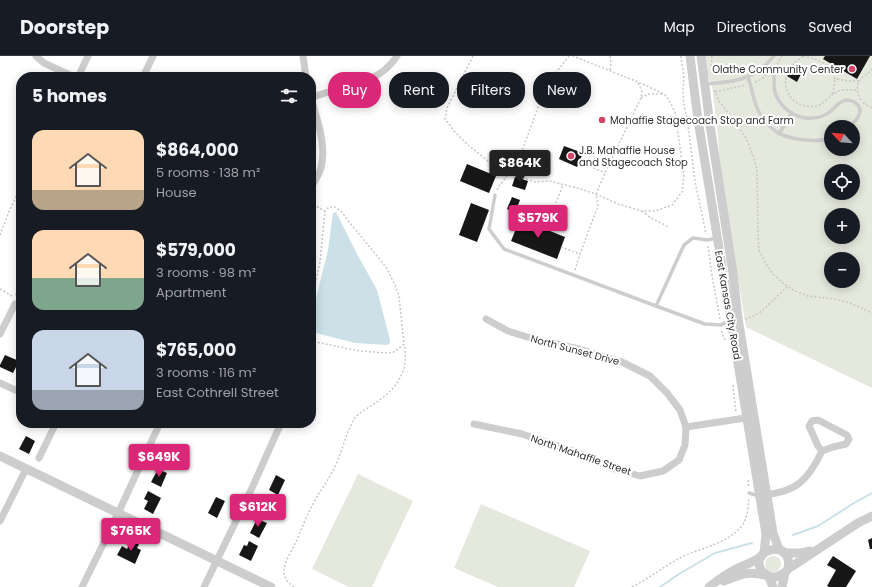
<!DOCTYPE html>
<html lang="en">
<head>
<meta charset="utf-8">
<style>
	body { margin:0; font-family:Poppins,sans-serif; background:#20242c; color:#f1f3f6; height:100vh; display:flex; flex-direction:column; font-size:15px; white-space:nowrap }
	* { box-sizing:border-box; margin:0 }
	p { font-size:13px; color:#9ea1a6 }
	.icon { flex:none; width:22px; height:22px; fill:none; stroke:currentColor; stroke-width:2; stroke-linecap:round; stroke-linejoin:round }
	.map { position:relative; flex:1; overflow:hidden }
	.sheet { position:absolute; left:16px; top:16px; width:300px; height:356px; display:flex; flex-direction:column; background:#171b24; border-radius:16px; box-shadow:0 2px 10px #0003 }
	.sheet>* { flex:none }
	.banner { position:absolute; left:328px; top:16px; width:380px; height:36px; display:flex; gap:8px }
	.needle { width:26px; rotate:296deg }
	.controls { position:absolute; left:824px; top:64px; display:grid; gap:8px }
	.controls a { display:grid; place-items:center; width:36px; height:36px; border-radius:50%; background:#171b24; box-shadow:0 2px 10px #0003; font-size:20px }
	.price { position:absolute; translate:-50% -34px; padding:0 9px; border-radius:4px; background:#db2777; color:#fff; font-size:13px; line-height:26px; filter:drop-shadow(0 1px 2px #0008) }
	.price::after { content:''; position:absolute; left:50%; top:24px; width:12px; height:9px; margin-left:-6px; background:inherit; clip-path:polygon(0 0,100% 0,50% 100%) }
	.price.current { background:#222; color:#fff }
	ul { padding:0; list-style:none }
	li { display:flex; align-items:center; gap:12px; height:100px; padding:0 16px }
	li span { display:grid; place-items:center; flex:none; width:112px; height:80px; border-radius:12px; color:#555 }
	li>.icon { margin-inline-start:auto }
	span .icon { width:48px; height:48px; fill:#fffc; stroke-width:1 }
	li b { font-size:17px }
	h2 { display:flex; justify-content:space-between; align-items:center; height:48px; padding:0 16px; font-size:17px }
	.pill { padding:0 14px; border-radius:16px; background:#171b24; box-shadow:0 2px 10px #0003; font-size:14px; line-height:36px }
	.pill.current { background:#db2777; color:#fff }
	header { display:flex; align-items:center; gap:24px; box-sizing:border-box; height:56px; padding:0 20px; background:#171b24; border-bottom:1px solid #363941 }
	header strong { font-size:19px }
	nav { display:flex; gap:22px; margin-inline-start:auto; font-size:14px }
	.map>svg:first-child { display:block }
	.green { fill:#e5e8dd; fill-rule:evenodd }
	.water { fill:#cbe1e7 }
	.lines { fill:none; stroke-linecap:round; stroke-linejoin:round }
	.stream { stroke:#cbe1e7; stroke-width:2 }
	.building { fill:#171717 }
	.path { stroke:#c7c7c7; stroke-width:1.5; stroke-dasharray:2 2; stroke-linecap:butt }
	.service { stroke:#cdcdcd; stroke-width:3.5 }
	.minor { stroke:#cdcdcd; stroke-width:7 }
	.tertiary { stroke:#cdcdcd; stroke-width:9 }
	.poi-dot { fill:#d24769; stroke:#fff; stroke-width:1.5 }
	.labels { text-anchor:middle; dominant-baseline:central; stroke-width:4; stroke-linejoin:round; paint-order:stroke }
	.poi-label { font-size:10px; fill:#303030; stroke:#fff; text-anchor:start }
	.street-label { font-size:10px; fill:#303030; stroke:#fff }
</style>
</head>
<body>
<header>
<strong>Doorstep</strong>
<nav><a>Map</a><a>Directions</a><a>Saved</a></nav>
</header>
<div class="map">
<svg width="872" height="531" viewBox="0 0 872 531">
	<rect width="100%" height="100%" fill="#fff"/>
	<g class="green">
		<path d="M704,0H872V332L746,271L721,119L717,71L712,30L705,12ZM831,71H853V93H831ZM831,115H853V137H831ZM831,159H853V181H831ZM831,203H853V225H831Z"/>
		<polygon points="358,418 413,445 372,531 349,531 312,513"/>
		<polygon points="481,448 590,495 574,531 498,531 454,512"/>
		<circle cx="773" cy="508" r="8"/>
	</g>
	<polygon class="water" points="336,156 356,196 377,234 390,284 390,287 387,289 355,287 316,277 311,275 311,263 328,194 333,157"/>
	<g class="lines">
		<g class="stream">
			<polyline points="793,479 818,470 854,447 872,437"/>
			<polyline points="660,531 679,518 715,497 752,487"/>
		</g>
	</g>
	<g class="building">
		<polygon points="825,0 870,0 857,23 823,3"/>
		<polygon points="792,11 802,16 797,26 787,20"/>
		<polygon points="564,90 583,97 577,111 559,103"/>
		<polygon points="526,100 533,103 526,118 519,114"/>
		<polygon points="467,108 496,120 489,137 460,125"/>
		<polygon points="515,121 528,125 525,134 512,130"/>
		<polygon points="512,141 520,144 515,157 507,153"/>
		<polygon points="471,147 489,154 477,186 459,179"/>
		<polygon points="520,163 565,181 557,203 511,185"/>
		<polygon points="5,299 19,305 13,317 0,311 0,309"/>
		<polygon points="26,380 35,385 29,398 19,393"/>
		<polygon points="158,413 167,417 161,431 151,426"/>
		<polygon points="276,419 285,424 278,439 269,434"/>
		<polygon points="148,435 161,442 153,458 144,453 148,445 144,443"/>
		<polygon points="216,441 225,445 217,462 208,457"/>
		<polygon points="268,442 278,447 271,461 261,456"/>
		<polygon points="257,463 267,467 259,482 250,477"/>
		<polygon points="872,482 872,493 870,493 868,484"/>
		<polygon points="132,483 140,486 137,492 141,494 135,508 117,499 122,490 127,493"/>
		<polygon points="249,485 258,490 251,505 239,499 244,489 247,490"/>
		<polygon points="833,500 856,515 846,531 829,531 827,530 836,514 827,509"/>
	</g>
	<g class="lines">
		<g class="path">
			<polyline points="473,0 447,52 445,63 455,76 468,89 488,105 510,117 535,126 550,125 577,132 596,138 618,148 642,155 655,155 672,149 682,136 684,120 675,56 669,44 664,38 638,26 573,0"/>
			<polyline points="681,0 684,22 683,35 684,49 687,62 695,125 706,178"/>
			<path d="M803,0C794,7 789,11 786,22C784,29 787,36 791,42C800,51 814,54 824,46C829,42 833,37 839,35C845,33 852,34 858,34"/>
			<path d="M803,0C818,4 830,6 835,23L850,25H859"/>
			<polyline points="711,10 712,0"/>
			<polyline points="774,11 778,7 782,0"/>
			<polyline points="610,14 611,7 610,0"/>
			<polyline points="755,26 762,23 767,18"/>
			<polyline points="714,34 719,45 732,62 746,82 753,99 757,114 758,179 759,194 765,206 773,218 784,228 795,235 808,240 836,243 850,247 872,257"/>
			<polyline points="715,36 746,29"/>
			<polyline points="833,38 835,23"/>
			<polyline points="641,42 648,38 662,38"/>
			<path d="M861,44C858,39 855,30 860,24C863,20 868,18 872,13"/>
			<polyline points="863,47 872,52"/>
			<polyline points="579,105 605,117"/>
			<polyline points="497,134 499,130 518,106 537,54 548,28 558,14 569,0"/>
			<polyline points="311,145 319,152 325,155"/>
			<polyline points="642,155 651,162 669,171"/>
			<polyline points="545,173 563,129"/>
			<polyline points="0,179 10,153 21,131"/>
			<polyline points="708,190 712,220 720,263"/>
			<polyline points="561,191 580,198"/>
			<polyline points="575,214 580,198 598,150 596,138 605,117 641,42 642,36 638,26"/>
			<polyline points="0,233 12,240"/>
			<polyline points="311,247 320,206 325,155 329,151 335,151 341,155 350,167 386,211 395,229 399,240 404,288 394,296 387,297 360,295 311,285"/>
			<polyline points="745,263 754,260 762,255 787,231"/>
			<polyline points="722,275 722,278 725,284"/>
			<polyline points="733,329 736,357"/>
			<polyline points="748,424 749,432"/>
			<path d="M294,531C288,527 283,521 284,514C285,504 292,495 296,486C301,474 306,461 312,450C319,435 330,423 336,408C343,393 346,377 354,363C358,357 365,354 371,350C394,335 410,318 404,288"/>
			<path d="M632,531C647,523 661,513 676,504C697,492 724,490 741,471C748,463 748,451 749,442"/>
		</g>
		<g class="service">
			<path d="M766,9C768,11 771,14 773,16C775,20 774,26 774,31C775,41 782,51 790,56C803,65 820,64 831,55C835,51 840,45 846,44C850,44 854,45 857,48C865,56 855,66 849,71"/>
			<path d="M748,21C752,32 753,45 759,56C770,76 785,83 807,84C816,85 823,85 831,82"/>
			<path d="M705,28C735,26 754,24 774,0"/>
			<polyline points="779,78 792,57"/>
			<polyline points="495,139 489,173 504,193 656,250"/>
			<polyline points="717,182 707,184 693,182 684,189 656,250 705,268 721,269 730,264"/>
			<polyline points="749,437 759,440"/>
		</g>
		<g class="minor">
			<polyline points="36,0 44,7 74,21"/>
			<polyline points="303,0 306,21"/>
			<polyline points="78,21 88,0"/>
			<polyline points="143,21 153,0"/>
			<polyline points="223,21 224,21"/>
			<path d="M311,131C315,125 319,119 321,112C327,89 317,64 311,42C341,29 377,31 397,0"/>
			<polyline points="19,238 21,234"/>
			<polyline points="0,278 15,248"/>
			<polyline points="0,327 15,334 21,336"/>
			<polyline points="474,368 522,378 570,394 615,413 640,420 663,415 679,404 685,389 686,371 680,354 667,337 650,320 622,306 579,293 534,283 508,275 486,263"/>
			<polyline points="686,371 752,361"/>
			<polyline points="39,402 56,367"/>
			<path d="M763,439C797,436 808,424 822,395L833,391L846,388L849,383L847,379L818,364L812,365L809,370L818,390L822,395"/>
			<polyline points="0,465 26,413"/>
			<polyline points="82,531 114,466 160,367"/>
			<polyline points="204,531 252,432 281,367"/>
		</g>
		<g class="tertiary">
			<polyline points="690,0 698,64 766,478 764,497"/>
			<polyline points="701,0 710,69 733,217 738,262 773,477 779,493"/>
			<polyline points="0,400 271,531"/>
			<polyline points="784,497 801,497 810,495"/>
			<path d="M788,513C794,478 743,496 764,517C772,525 782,520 788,513L858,467L872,460"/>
			<polyline points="769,521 773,531"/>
			<path d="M724,525C741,518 747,515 765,519"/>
			<path d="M709,531C718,524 727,517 738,512C746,508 754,506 761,501"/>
			<polyline points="782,531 785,517"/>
		</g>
	</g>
	<g class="poi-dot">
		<circle cx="852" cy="13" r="4"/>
		<circle cx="602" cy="64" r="4"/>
		<circle cx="571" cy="100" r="4"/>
	</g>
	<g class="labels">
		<g class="poi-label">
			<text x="844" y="13" text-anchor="end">Olathe Community Center</text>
			<text x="610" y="64">Mahaffie Stagecoach Stop and Farm</text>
			<text x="579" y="94">J.B. Mahaffie House<tspan x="579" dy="12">and Stagecoach Stop</tspan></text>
		</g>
		<g class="street-label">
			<text transform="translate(728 249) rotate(80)">East Kansas City Road</text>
			<text transform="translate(575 294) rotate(15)">North Sunset Drive</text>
			<text transform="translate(581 399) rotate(19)">North Mahaffie Street</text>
		</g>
	</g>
</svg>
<div class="controls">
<a><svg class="needle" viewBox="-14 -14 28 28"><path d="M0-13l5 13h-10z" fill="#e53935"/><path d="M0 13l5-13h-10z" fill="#9ea1a6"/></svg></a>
<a><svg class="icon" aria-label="locate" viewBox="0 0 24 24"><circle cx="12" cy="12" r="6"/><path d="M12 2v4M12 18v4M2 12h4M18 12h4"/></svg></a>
<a>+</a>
<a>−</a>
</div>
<b class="price current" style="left:520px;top:128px">$864K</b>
<b class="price" style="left:538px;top:183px">$579K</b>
<b class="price" style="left:159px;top:422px">$649K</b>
<b class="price" style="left:258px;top:472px">$612K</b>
<b class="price" style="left:131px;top:496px">$765K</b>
<div class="banner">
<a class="pill current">Buy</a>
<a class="pill">Rent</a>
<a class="pill">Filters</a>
<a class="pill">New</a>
</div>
<section class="sheet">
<h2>5 homes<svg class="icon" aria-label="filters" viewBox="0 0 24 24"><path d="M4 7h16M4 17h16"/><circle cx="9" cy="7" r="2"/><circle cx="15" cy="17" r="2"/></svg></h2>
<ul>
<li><span style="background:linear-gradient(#ffd9b3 75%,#b9a48a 0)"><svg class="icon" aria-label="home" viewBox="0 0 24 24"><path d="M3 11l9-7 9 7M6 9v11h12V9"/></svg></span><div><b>$864,000</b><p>5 rooms · 138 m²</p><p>House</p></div></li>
<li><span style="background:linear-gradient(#ffd9b3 60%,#7fa58c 0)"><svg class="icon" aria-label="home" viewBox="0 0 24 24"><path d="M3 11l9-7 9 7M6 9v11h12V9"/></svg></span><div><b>$579,000</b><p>3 rooms · 98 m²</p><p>Apartment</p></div></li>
<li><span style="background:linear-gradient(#c9d6e8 75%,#9aa5b1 0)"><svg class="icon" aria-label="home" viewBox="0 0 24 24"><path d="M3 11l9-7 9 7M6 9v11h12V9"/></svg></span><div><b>$765,000</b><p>3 rooms · 116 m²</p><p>East Cothrell Street</p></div></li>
</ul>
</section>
</div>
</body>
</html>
